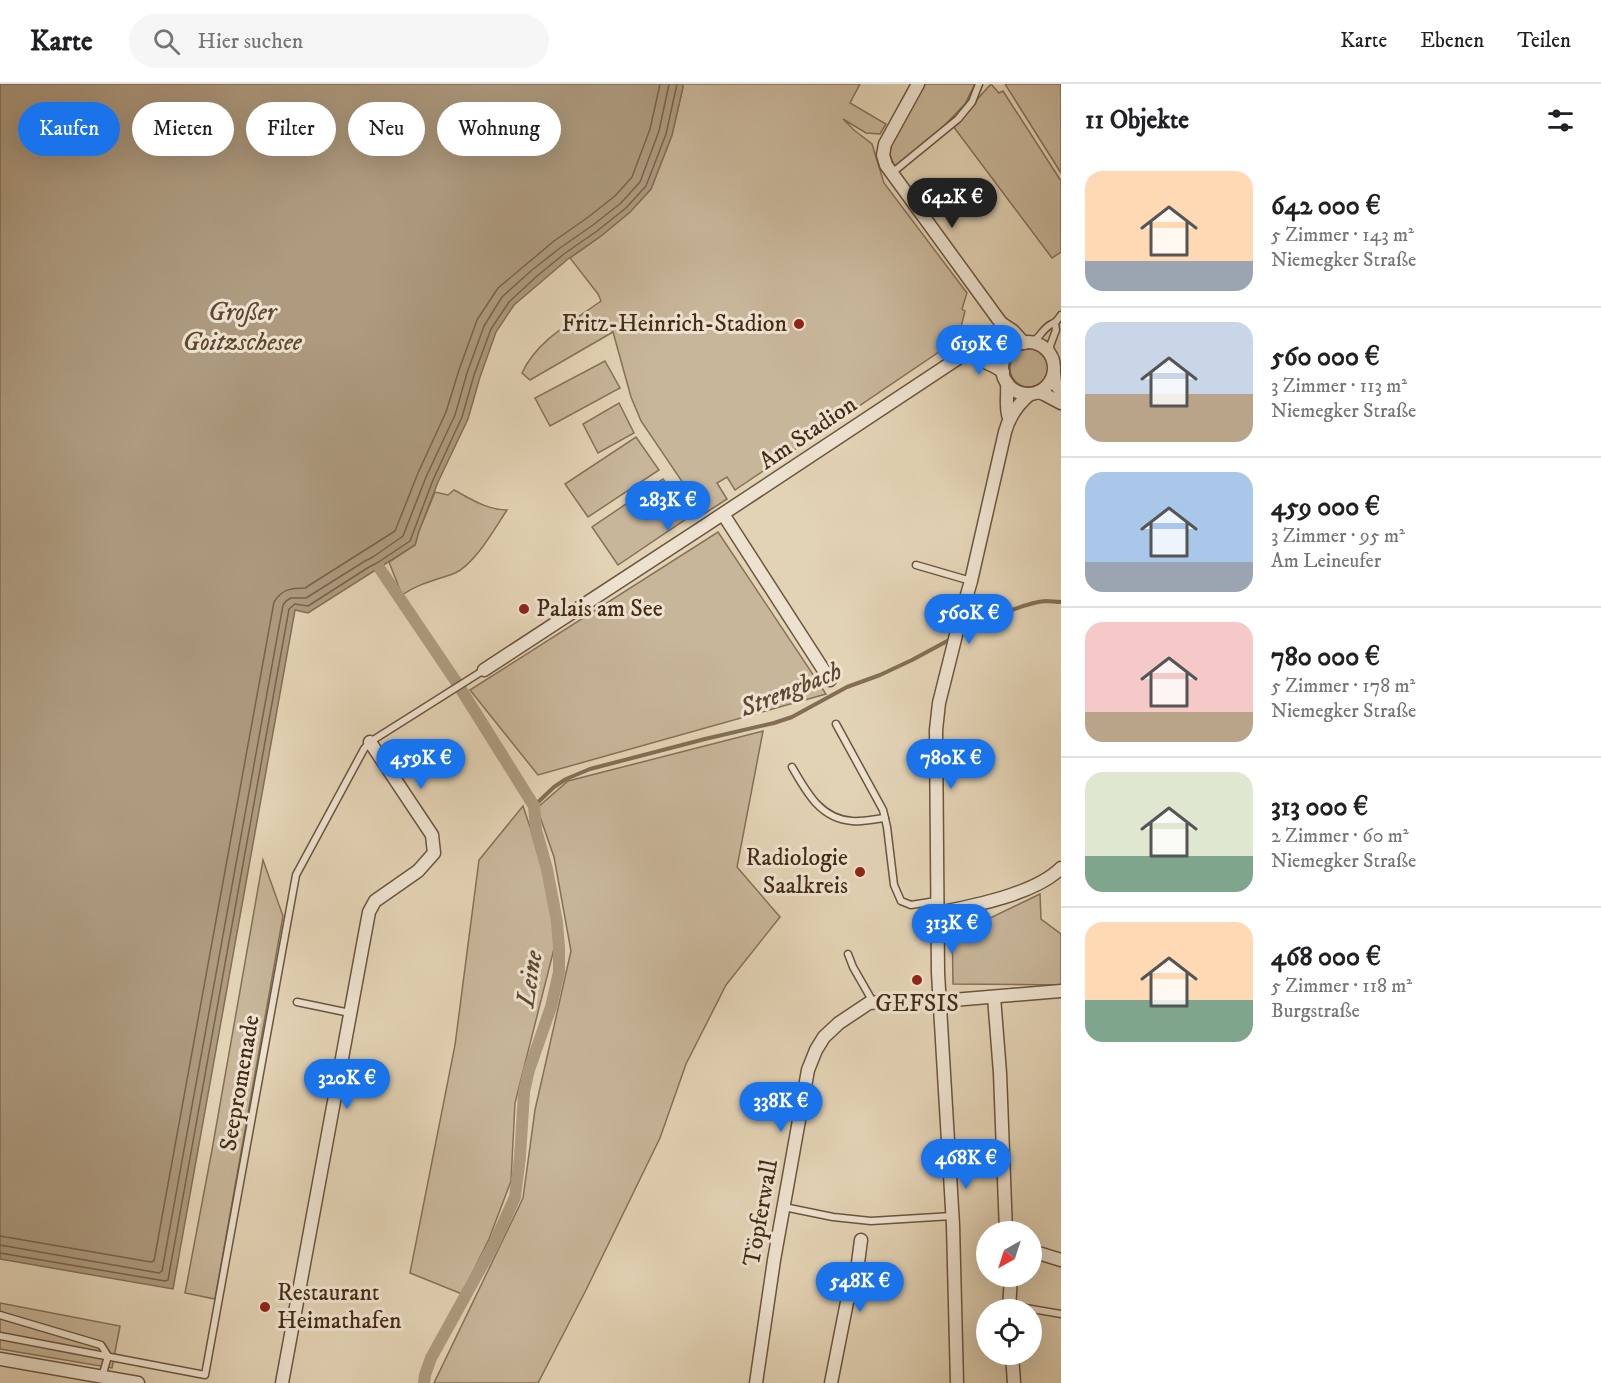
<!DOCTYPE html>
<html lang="de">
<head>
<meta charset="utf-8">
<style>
	body { margin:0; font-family:"IM FELL DW Pica",serif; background:#f6f6f6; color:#202124; height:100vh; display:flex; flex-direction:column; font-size:22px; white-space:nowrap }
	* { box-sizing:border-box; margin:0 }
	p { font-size:20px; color:#757577 }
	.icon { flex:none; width:33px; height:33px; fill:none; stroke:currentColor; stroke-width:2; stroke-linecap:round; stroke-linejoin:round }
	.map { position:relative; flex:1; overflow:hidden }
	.sheet { display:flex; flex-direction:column; background:#fff; width:540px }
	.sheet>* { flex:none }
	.banner { position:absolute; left:18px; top:18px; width:570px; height:54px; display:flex; gap:12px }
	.needle { width:39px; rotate:219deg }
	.fabs { position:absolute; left:976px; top:1137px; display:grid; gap:12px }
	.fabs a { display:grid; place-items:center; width:66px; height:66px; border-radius:50%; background:#fff; box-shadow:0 6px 24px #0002; font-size:30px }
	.price { position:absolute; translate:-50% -51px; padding:0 14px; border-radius:21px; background:#1a73e8; color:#fff; font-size:20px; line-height:39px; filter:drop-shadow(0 2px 3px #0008) }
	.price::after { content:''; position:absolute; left:50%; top:36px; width:18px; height:14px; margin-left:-9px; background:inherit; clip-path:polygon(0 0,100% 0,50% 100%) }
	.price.current { background:#222; color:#fff }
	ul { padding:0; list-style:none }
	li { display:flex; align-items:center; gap:18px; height:150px; padding:0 24px }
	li+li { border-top:2px solid #e0e0e0 }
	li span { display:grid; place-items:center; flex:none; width:168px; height:120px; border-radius:18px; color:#555 }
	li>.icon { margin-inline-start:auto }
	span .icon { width:72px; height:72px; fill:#fffc; stroke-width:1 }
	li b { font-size:26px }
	h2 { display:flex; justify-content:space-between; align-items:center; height:72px; padding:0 24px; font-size:26px }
	.tag { padding:0 21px; border-radius:27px; background:#fff; box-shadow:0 6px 24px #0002; font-size:21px; line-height:54px }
	.tag.current { background:#1a73e8; color:#fff }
	header { display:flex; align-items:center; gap:36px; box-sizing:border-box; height:84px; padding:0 30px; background:#fff; border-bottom:2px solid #e0e0e0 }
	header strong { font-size:28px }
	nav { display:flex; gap:33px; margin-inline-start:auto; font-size:21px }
	.search { width:420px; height:54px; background:#f6f6f6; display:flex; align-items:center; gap:15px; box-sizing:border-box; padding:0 21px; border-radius:33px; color:#757577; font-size:22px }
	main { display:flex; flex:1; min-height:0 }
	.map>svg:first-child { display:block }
	.green { fill:#c8b69a; stroke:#867058; stroke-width:1.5 }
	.water { fill:#ad9a7f; stroke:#836e55; stroke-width:1.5 }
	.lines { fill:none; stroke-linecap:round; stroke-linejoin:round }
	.shore { stroke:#79624a; stroke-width:1.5 }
	.stream { stroke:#836e55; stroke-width:4 }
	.canal { stroke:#ad9a7f; stroke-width:12 }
	.service-casing { stroke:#6c553e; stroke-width:9 }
	.minor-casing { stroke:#6c553e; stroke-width:15 }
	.service { stroke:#ede2cf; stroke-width:6 }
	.minor { stroke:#ede2cf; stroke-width:12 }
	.poi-dot { fill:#8f2418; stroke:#ede2cf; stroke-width:2 }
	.labels { text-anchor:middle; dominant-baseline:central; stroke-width:6; stroke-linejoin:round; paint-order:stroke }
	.poi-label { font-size:24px; fill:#452b16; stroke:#ede2cf; text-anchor:end }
	.street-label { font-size:24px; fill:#452b16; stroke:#ede2cf }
	.water-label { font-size:26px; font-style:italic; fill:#5f4730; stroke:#ede2cf }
</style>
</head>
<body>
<header>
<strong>Karte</strong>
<div class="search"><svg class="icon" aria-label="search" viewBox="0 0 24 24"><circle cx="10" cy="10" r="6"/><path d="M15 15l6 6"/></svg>Hier suchen</div>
<nav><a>Karte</a><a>Ebenen</a><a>Teilen</a></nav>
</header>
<main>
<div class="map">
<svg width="1061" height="1299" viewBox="0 0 1061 1299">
	<rect width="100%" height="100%" fill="#e3d3b5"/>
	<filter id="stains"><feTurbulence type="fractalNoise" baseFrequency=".00333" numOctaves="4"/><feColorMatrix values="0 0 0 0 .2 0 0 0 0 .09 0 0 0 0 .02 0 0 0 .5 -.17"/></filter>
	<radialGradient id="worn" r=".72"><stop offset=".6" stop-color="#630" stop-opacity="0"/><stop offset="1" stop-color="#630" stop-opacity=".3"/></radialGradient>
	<g class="green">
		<path d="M682,0H860L850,19L886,40L880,50L866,49L843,35L854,46L872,60L884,99L967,209L962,225L965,227L958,255L735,406L727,393L717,399L727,415L704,430L641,337L631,313L613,248L530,296L522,289C537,256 572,238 601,217L598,210L570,174L601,152L630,128L651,105L672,51L683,3Z"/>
		<path d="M925,0H975L965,20L942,44L895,82C893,78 890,74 890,69C890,51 915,17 925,0Z"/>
		<polygon points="991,0 999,9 1003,7 1061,97 1061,168 1052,174 953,42"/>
		<polygon points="1005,0 1061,0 1061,89"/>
		<circle cx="1029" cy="284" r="19"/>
		<polygon points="605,277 620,304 550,342 535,314"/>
		<polygon points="619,319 634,349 598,369 583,340"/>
		<polygon points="636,353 659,386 588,433 565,400"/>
		<polygon points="663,395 689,433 618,481 592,443"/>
		<path d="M454,406C471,415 487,426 507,426C495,444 475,480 455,489C437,496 419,499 402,511L389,478L415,461L419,447L435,408L448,411Z"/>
		<polygon points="718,448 826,610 538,691 470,606"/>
		<polygon points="763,647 737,783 780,833 726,901 686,980 660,1054 586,1206 538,1299 434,1299 523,1114 535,1026 571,867 554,773 537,724 568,697"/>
		<polygon points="523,722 540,773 556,857 515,1019 511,1097 489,1155 462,1210 410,1189 455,961 479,776"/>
		<polygon points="263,776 283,832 215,1215 185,1209 212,1066"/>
		<polygon points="1040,810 1041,835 1061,850 1061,901 953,900 952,837 971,830 986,836"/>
		<polygon points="0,1219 120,1242 112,1284 0,1265"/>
	</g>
	<polygon class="water" points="0,0 682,0 683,3 672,51 651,105 630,128 601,152 568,175 514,221 496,248 480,293 468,335 438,398 419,447 415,461 308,529 295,526 173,1205 0,1175"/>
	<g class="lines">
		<g class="shore">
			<path d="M0,1152L151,1178L154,1177L274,518C282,505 291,504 305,504L395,447L418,389L446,328L459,286L477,236L498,204L554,157L587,134L615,112L632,93L650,45L660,0"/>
			<polyline points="0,1161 159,1189 162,1187 283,521 286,517 291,514 306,514 365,477 373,473 403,452 426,393 455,331 467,289 484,242 502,213 532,186 560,164 593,141 621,119 640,98 659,47 669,0"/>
			<polyline points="0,1169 165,1197 168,1196 289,525 295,520 308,522 369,483 377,479 410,457 433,396 462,333 474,291 491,245 509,218 537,192 564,170 597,147 626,124 646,102 666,50 677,0"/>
		</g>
		<g class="stream">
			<path d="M960,550C984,539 1020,519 1046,517C1051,517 1056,518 1061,518"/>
			<polyline points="534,722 554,703 566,695 590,685 705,655 774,639 792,633 847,603 880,591 912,576 951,555"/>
		</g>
		<polyline class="canal" points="380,485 457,599 534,722 536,746 547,785 557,838 559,864 559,888 551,923 529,986 524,1008 520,1073 515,1113 494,1160 431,1274 425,1291 424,1299"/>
		<g class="service-casing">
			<g id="service">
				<polyline points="892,89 958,35 972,18 979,0"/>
				<path d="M1032,259C1039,254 1043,245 1050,241C1057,237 1056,238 1061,231"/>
				<polyline points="1051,273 1050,262 1056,246 1055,239"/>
				<polyline points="916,481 971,497"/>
				<polyline points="836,640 883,726 887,743 894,801 901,817 911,821 936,817"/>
				<path d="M792,683C806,707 820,735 852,737C862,738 874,735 885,734"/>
				<polyline points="848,870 853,883 873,918"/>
				<polyline points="297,918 350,929"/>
				<polyline points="784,1123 833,1133 871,1137 952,1132"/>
				<polyline points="1009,1221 1061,1230"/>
				<polyline points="0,1231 101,1261 108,1272 102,1293"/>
				<polyline points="0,1252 205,1291 296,791 364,665 370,658 484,586"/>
			</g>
		</g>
		<g class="minor-casing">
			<g id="minor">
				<polyline points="918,0 885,60 883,71 886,81 1001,239 1008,260 1008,268"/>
				<polyline points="1001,239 1013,247 1024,259"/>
				<circle cx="1028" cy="284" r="26"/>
				<path d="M976,272C984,280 994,280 1003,288"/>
				<polyline points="1054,289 1055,299 1061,308"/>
				<path d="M1007,299C1008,311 1005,324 1009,334"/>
				<polyline points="1038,308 1044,310 1061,319"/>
				<polyline points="723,430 830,596"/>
				<polyline points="484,586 706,441 960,273 969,271 976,272 983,268 1007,270"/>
				<path d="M937,829C973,822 1035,810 1061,784"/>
				<polyline points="994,913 1000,989 1006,1148"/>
				<polyline points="1032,1167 1061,1176"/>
				<polyline points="1009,1226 1011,1192"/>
				<polyline points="1012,1270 1014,1299"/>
				<polyline points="0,1275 138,1299"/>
				<polyline points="282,1299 369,828 375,817 418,787 434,769 432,751 370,658"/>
				<polyline points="756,1299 774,1176 808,986 816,966 824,953 839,939 869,919 909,916 953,916 1061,907"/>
				<polyline points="831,1299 847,1218 855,1202 861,1156"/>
				<path d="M957,1299L953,1141L938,889L936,646L939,619L960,535L971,497L1005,348C1009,333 1018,320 1030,310"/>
			</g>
		</g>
		<use href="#service" class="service"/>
		<use href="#minor" class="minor"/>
	</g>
	<g class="poi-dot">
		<circle cx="799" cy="240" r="6"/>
		<circle cx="524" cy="525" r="6"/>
		<circle cx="860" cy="788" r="6"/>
		<circle cx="917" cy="896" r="6"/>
		<circle cx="265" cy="1223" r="6"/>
	</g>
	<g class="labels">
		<g class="poi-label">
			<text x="787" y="240">Fritz-Heinrich-Stadion</text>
			<text x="536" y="525" text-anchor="start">Palais am See</text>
			<text x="848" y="774">Radiologie<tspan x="848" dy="28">Saalkreis</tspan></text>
			<text x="917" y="920" text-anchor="middle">GEFSIS</text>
			<text x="277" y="1209" text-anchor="start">Restaurant<tspan x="277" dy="28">Heimathafen</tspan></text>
		</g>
		<g class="street-label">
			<text transform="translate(808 349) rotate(-34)">Am Stadion</text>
			<text transform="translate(240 999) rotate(-80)">Seepromenade</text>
			<text transform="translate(761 1129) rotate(-80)">Töpferwall</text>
		</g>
		<g class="water-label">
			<text x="242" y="228">Großer<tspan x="242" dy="30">Goitzschesee</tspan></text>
			<text transform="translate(791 606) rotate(-22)">Strengbach</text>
			<text transform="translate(530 895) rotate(-81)">Leine</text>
		</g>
	</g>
	<rect width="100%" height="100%" filter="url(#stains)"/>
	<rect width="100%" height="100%" fill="url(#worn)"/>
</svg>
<div class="fabs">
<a><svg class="needle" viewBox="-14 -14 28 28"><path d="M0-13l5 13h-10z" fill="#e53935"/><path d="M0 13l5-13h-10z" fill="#757577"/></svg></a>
<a><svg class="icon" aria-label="locate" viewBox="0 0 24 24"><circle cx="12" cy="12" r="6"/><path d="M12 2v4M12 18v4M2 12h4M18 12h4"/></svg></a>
</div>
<b class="price current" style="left:952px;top:145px">642K €</b>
<b class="price" style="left:979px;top:292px">619K €</b>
<b class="price" style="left:668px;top:448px">283K €</b>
<b class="price" style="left:969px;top:561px">560K €</b>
<b class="price" style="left:421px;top:706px">459K €</b>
<b class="price" style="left:951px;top:706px">780K €</b>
<b class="price" style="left:952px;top:871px">313K €</b>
<b class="price" style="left:347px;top:1026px">320K €</b>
<b class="price" style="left:781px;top:1049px">338K €</b>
<b class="price" style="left:966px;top:1106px">468K €</b>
<b class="price" style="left:860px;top:1229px">548K €</b>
<div class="banner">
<a class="tag current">Kaufen</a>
<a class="tag">Mieten</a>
<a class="tag">Filter</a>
<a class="tag">Neu</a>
<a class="tag">Wohnung</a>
</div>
</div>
<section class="sheet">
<h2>11 Objekte<svg class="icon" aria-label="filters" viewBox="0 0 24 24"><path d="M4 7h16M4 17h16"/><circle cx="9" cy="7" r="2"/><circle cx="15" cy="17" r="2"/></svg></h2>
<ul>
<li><span style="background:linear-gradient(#ffd9b3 75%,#9aa5b1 0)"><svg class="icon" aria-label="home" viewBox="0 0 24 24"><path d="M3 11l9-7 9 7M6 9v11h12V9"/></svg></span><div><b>642 000 €</b><p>5 Zimmer · 143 m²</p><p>Niemegker Straße</p></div></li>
<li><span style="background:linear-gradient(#c9d6e8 60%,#b9a48a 0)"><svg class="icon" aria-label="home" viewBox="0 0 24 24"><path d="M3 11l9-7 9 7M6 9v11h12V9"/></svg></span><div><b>560 000 €</b><p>3 Zimmer · 113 m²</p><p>Niemegker Straße</p></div></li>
<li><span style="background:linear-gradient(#a9c7e8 75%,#9aa5b1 0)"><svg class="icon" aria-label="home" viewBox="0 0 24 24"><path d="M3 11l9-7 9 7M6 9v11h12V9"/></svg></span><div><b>459 000 €</b><p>3 Zimmer · 95 m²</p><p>Am Leineufer</p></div></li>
<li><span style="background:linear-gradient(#f6c9c9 75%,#b9a48a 0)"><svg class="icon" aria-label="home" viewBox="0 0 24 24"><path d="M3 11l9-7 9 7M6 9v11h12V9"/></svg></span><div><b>780 000 €</b><p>5 Zimmer · 178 m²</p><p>Niemegker Straße</p></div></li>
<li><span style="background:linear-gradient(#dfe7d0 70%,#7fa58c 0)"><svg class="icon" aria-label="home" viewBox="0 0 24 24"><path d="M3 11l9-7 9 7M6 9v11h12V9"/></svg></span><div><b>313 000 €</b><p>2 Zimmer · 60 m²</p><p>Niemegker Straße</p></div></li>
<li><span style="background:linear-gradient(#ffd9b3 65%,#7fa58c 0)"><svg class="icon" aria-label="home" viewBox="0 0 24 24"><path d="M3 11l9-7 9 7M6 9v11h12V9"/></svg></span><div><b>468 000 €</b><p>5 Zimmer · 118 m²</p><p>Burgstraße</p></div></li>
</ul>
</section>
</main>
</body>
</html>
